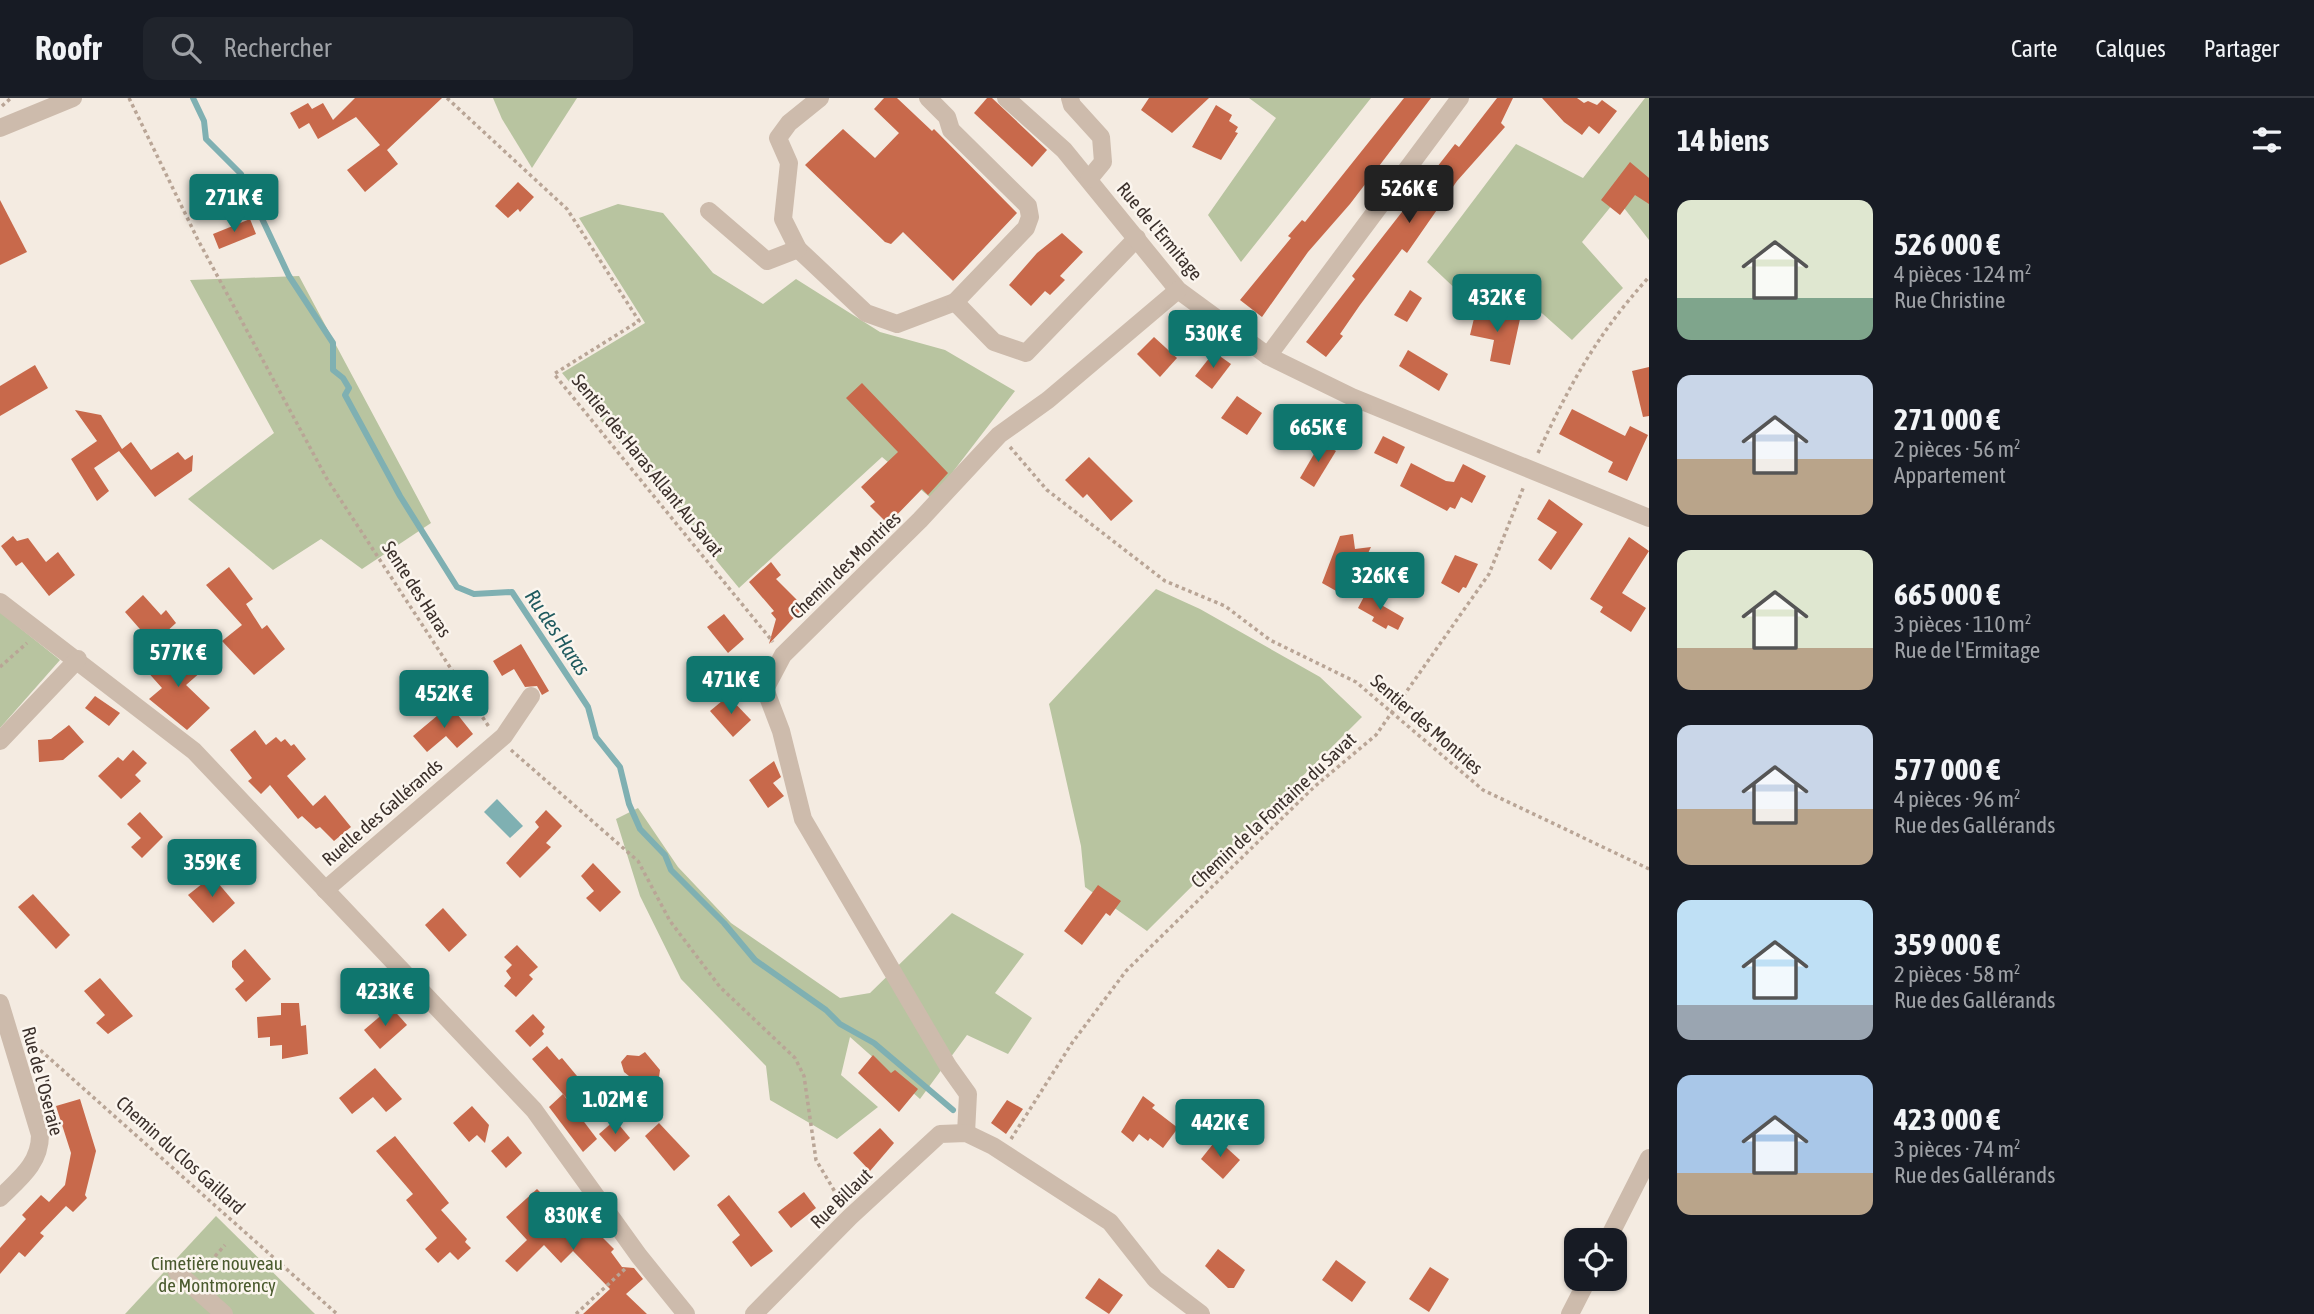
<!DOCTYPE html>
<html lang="fr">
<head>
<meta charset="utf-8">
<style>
	body { margin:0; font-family:"Asap Condensed",sans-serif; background:#20242c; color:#f1f3f6; height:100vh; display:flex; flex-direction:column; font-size:26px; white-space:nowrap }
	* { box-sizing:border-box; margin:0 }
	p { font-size:23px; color:#9ea1a6 }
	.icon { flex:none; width:38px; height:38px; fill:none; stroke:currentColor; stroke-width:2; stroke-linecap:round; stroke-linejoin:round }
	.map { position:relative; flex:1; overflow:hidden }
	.sheet { display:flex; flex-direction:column; background:#171b24; width:665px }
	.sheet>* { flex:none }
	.fabs { position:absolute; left:1564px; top:1130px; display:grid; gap:14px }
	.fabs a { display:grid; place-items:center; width:63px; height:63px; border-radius:14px; background:#171b24; box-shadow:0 2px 5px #0004; font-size:35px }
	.price { position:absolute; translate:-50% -60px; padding:0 16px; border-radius:7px; background:#0f766e; color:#fff; font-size:23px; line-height:46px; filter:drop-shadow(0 2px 4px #0008) }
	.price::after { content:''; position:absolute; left:50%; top:42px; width:21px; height:16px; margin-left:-10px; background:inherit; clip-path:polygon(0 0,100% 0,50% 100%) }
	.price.selected { background:#222; color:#fff }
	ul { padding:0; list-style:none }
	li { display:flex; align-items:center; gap:21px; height:175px; padding:0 28px }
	li span { display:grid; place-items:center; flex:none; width:196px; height:140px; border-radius:14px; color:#555 }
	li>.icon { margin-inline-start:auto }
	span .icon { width:84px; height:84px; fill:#fffc; stroke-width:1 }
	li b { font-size:30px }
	h2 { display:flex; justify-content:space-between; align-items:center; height:84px; padding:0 28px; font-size:30px }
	header { display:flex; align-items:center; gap:42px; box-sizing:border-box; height:98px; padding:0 35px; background:#171b24; border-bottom:2px solid #363941 }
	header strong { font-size:33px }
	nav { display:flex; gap:38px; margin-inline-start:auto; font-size:24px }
	.search { width:490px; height:63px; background:#20242c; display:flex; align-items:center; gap:18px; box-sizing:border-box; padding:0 24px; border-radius:14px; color:#9ea1a6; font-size:26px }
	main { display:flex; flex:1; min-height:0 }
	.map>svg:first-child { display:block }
	.green { fill:#b8c4a0 }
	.water { fill:#7fb0b2 }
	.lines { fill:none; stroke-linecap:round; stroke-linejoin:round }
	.stream { stroke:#7fb0b2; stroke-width:6 }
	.building { fill:#c8694b }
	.path { stroke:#b9a596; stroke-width:3.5; stroke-dasharray:3.5 3.5; stroke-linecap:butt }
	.minor { stroke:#cdbbac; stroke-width:18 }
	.labels { text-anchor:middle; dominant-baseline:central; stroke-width:5; stroke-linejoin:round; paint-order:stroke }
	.street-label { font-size:19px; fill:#3b302b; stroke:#fbf5ee }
	.park-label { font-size:19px; fill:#4a5a2e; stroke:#fbf5ee }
	.water-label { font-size:21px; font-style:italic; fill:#1f5a5e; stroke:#fbf5ee }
</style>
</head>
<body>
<header>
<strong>Roofr</strong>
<div class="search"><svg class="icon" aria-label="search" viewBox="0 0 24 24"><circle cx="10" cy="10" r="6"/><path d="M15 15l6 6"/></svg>Rechercher</div>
<nav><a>Carte</a><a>Calques</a><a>Partager</a></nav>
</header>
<main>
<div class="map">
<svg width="1649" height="1216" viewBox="0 0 1649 1216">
	<rect width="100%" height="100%" fill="#f4ebe1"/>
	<g class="green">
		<polygon points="493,0 577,0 532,70 502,21"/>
		<polygon points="1249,0 1371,0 1241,164 1208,117 1276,20"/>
		<polygon points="1645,0 1649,0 1649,142 1617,101 1582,144 1623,190 1572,242 1525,200 1476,189 1462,197 1427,164 1516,46 1583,80"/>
		<polygon points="618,106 663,115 713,175 763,206 796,181 880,234 945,252 1015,293 932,401 882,359 739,490 562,275 645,225 579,120"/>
		<polygon points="299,178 431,425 362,471 321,441 273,472 188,401 274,335 190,182"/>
		<polygon points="1156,491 1200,511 1320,579 1362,619 1147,833 1085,789 1081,748 1049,606"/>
		<polygon points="0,514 60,562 0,630"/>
		<polygon points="638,710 678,769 731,825 840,900 870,895 952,815 1024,856 995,895 1032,920 1008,956 967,937 920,1001 850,939 841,977 878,1009 837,1041 770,1002 766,968 681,881 640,798 616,721"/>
		<polygon points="216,1118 315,1216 125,1216"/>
	</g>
	<polygon class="water" points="497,701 523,728 510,740 484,714"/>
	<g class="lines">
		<polyline class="stream" points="193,0 204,23 206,41 241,76 289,178 333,245 333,272 343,280 349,290 345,297 400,398 457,489 474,496 512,494 588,609 596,639 620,669 629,706 640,731 665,757 671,772 724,825 755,862 826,912 840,926 874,945 953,1012"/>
	</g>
	<g class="building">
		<polygon points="355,0 442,0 387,52 398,66 365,94 347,72 380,47 356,19 318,41 309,25 299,31 290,15 308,5 312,11 323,5 333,22"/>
		<polygon points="884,0 897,0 932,33 934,31 1017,115 953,183 903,134 891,146 885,144 805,67 843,31 875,60 899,35 874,11"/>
		<polygon points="987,0 992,0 1047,52 1032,69 974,15"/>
		<polygon points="1149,0 1209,0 1172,35 1141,12"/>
		<polygon points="1404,0 1431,0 1350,106 1308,154 1262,219 1240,202 1291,140 1288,138 1302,122 1305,124"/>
		<polygon points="1497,0 1513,0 1501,25 1505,29 1457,83 1407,155 1402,151 1360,207 1340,236 1343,238 1326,259 1306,244 1355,181 1352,178 1455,46 1459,49"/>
		<polygon points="1542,0 1577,0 1584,5 1588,3 1597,7 1602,2 1617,13 1599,36 1589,28 1582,37 1564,24"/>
		<polygon points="1216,7 1232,17 1229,23 1238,29 1235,34 1238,35 1221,62 1192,49"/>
		<polygon points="1630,64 1649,80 1649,106 1635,97 1620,117 1601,102"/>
		<polygon points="518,84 534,99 520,114 518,111 508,120 495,108"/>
		<polygon points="0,102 27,154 0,167"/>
		<polygon points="250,121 256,136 219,151 213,136"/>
		<polygon points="1062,135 1083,154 1060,178 1065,182 1050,197 1045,193 1031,208 1009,187 1037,155"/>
		<polygon points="1410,192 1422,200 1407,224 1394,217"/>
		<polygon points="1476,212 1520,221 1510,267 1490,263 1494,242 1470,237"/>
		<polygon points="1154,239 1177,260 1160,279 1137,256"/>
		<polygon points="1408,252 1448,276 1439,293 1399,268"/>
		<polygon points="1214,254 1231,266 1212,291 1195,278"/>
		<polygon points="35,267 48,290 0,318 0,288"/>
		<polygon points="1649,269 1649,318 1643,319 1632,273"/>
		<polygon points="862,285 948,375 928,397 922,391 888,426 870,408 875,404 861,389 898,354 846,300"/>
		<polygon points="1237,298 1262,315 1247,337 1221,320"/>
		<polygon points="1572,311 1625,338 1630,328 1648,337 1627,383 1608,374 1613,364 1559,336"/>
		<polygon points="75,312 101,317 122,351 131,344 151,372 178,354 185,362 193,357 192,373 155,399 119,353 94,370 109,393 97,403 71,361 97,343"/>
		<polygon points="1383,338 1405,349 1397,366 1374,355"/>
		<polygon points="1321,344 1336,353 1314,389 1300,380"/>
		<polygon points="1089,359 1133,403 1111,423 1087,396 1083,400 1065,382"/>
		<polygon points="1411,365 1446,383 1454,384 1463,366 1486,378 1472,405 1461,399 1455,411 1450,409 1447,413 1400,388"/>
		<polygon points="1549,401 1583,426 1551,472 1538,462 1557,434 1537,421"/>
		<polygon points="1353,436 1355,451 1371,449 1347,499 1322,485 1340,438"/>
		<polygon points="13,438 17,443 28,440 46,464 58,454 75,477 49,498 22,464 16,468 1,448"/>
		<polygon points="1629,439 1649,453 1622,495 1646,510 1631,534 1600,514 1603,509 1590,501"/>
		<polygon points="1455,457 1478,466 1466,490 1463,489 1459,495 1441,485"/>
		<polygon points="771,464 781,477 776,481 804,509 769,546 776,521 771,515 774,513 749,484"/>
		<polygon points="229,469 253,501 246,506 262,531 267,527 285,551 254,577 222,543 242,527 206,487"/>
		<polygon points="1367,493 1380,500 1378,505 1404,520 1398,532 1388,527 1386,531 1372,523 1374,519 1358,510"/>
		<polygon points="143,497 161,517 166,512 176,525 153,546 125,514"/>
		<polygon points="724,516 744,541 728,555 707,529"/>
		<polygon points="521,546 549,593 542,597 537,588 525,589 514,571 502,578 493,563"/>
		<polygon points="165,554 181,572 201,555 210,566 186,587 210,610 187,632 149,601 162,590 145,571"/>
		<polygon points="95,598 120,615 109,628 85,610"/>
		<polygon points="728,598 751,622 733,639 710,613"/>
		<polygon points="450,607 473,636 457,650 446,638 427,654 413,638"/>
		<polygon points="69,627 84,644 63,662 39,664 38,642 51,641"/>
		<polygon points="255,632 266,647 276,639 281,644 285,641 291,648 294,646 306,661 287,678 313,708 325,697 351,729 334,743 320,729 316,731 302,718 298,721 270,687 261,696 248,683 252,680 230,652"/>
		<polygon points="133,652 147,665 135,677 141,683 121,701 98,678 118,659 123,663"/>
		<polygon points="774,663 781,679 773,685 784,698 768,710 749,682"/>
		<polygon points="546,712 562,728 546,745 551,749 520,780 506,765 539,729 535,724"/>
		<polygon points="140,714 163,739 142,760 131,749 141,740 127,726"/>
		<polygon points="593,765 621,794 600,814 586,800 594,793 581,778"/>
		<polygon points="212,778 235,805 213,825 188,797"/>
		<polygon points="1098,787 1121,803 1110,818 1106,815 1082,847 1064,833"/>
		<polygon points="33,796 70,837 56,851 18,809"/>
		<polygon points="443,810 467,837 449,854 425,827"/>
		<polygon points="517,847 538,869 529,877 533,881 516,899 504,888 511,880 506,873 512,867 504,859"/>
		<polygon points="245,851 271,881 246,904 235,891 244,883 232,869 232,863"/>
		<polygon points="100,880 133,918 108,936 96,925 105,917 84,893"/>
		<polygon points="281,905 299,905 301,928 306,927 308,956 282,961 282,947 270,948 270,939 258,940 257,919 281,917"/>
		<polygon points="391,909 407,927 380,951 364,932"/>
		<polygon points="533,916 545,929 542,933 544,936 530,949 515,933"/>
		<polygon points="547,948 559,962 562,960 587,990 570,1004 532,961"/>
		<polygon points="645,954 660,972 659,979 640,987 624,974 621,964 627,957 639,958"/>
		<polygon points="873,957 891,975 895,972 918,991 899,1014 858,975"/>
		<polygon points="375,970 402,1001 386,1014 373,999 352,1016 339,1000"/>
		<polygon points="563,996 597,1041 583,1054 549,1009"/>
		<polygon points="1143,998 1155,1007 1152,1010 1178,1030 1163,1050 1150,1040 1148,1043 1139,1036 1133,1044 1121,1034"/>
		<polygon points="80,1001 96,1053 85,1097 87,1100 73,1114 66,1108 40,1135 44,1138 25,1159 19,1154 0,1176 0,1150 26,1121 22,1117 41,1097 49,1104 65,1087 71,1055 56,1008"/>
		<polygon points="1007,1002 1023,1011 1006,1036 991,1025"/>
		<polygon points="472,1008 489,1027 485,1045 477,1037 469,1044 453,1025"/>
		<polygon points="615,1022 630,1040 615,1054 599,1036"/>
		<polygon points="659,1025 690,1058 674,1073 645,1038"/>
		<polygon points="880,1030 894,1045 870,1073 853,1055"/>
		<polygon points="395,1038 449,1105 441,1112 467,1141 465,1144 471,1150 458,1162 450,1154 438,1165 425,1151 437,1140 406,1102 413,1096 376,1053"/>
		<polygon points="508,1038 522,1055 506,1070 491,1053"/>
		<polygon points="1217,1041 1240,1062 1223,1081 1201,1061"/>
		<polygon points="537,1091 565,1119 570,1115 588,1136 594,1131 614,1151 611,1154 622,1169 634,1170 643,1181 626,1196 647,1216 583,1216 610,1191 573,1153 561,1165 544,1147 517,1174 505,1163 527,1142 506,1119"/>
		<polygon points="804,1094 816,1110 791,1130 778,1114"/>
		<polygon points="729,1097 773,1153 751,1169 732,1144 740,1137 717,1107"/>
		<polygon points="1218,1151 1245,1172 1234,1190 1228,1190 1205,1168"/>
		<polygon points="1336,1162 1366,1184 1352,1204 1322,1182"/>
		<polygon points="1430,1169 1449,1181 1429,1214 1409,1201"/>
		<polygon points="1099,1180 1123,1197 1109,1216 1085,1200"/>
	</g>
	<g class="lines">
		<g class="path">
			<polyline points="129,0 198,142 327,381 489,629"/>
			<polyline points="447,0 567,111 639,223 554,276 773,544"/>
			<polyline points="2,8 11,0"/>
			<polyline points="1010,349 1047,392 1165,483 1225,508 1270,542 1356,584 1483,692 1649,771"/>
			<path d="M1538,355C1570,286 1597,236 1649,179"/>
			<polyline points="0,569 27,545"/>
			<polyline points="511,652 638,763 670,823 720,889 795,960 804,978 816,1062 841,1104"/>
			<polyline points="30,943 337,1216"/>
			<polyline points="1011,1041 1072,945 1126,873 1314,689 1376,637 1489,476 1524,388"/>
			<polyline points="201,1174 225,1147"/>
			<polyline points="576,1216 626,1170"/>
		</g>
		<g class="minor">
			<polyline points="820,0 789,25 778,40 789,65 783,121 798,151 866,215 897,226 955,204"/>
			<polyline points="928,0 947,19 951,32 1028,108 1030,119 1026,130 955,204 994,244 1026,255 1137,140"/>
			<polyline points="1006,0 1064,52 1178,192 1268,258 1352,299 1649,420"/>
			<polyline points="1070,0 1072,7 1101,39 1103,64 1089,81"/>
			<polyline points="0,30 73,0"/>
			<polyline points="709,113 767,163 798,151"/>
			<polyline points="1268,258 1460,0"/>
			<polyline points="0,504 194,653 534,1012 639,1158 686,1216"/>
			<polyline points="0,643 78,561"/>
			<polyline points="325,792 504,638 531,598"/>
			<path d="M0,905L40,1037C40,1066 19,1081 0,1100"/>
			<polyline points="966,1035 968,996 948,968 803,721 781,633 765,591 783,557 920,422 999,337 1048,302 1178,192"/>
			<polyline points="1607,1143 1649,1060"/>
			<polyline points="177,1174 224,1216"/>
			<polyline points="754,1216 850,1119 940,1036 966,1035 993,1048 1110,1124 1155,1181 1201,1216"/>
			<polyline points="1570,1216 1588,1181"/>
		</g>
	</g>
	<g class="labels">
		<g class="street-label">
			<text transform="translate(1160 133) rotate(50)">Rue de l'Ermitage</text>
			<text transform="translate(648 367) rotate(51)">Sentier des Haras Allant Au Savat</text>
			<text transform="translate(845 467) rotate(-44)">Chemin des Montries</text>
			<text transform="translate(417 491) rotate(57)">Sente des Haras</text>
			<text transform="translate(1427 626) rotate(41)">Sentier des Montries</text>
			<text transform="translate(1273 712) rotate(-43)">Chemin de la Fontaine du Savat</text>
			<text transform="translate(382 714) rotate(-41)">Ruelle des Gallérands</text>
			<text transform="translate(43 983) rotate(75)">Rue de l'Oseraie</text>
			<text transform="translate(181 1057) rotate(42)">Chemin du Clos Gaillard</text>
			<text transform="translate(841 1100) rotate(-44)">Rue Billaut</text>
		</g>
		<g class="park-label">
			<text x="217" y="1165">Cimetière nouveau<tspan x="217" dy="22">de Montmorency</tspan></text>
		</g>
		<g class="water-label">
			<text transform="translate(558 534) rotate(56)">Ru des Haras</text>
		</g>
	</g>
</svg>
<div class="fabs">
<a><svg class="icon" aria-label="locate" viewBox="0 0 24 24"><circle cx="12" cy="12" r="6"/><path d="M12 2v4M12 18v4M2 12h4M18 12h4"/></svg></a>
</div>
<b class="price selected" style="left:1409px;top:127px">526K €</b>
<b class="price" style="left:234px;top:136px">271K €</b>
<b class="price" style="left:1497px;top:236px">432K €</b>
<b class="price" style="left:1213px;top:272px">530K €</b>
<b class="price" style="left:1318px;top:366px">665K €</b>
<b class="price" style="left:1380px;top:514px">326K €</b>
<b class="price" style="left:178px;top:591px">577K €</b>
<b class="price" style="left:731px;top:618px">471K €</b>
<b class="price" style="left:444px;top:632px">452K €</b>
<b class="price" style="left:212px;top:801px">359K €</b>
<b class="price" style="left:385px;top:930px">423K €</b>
<b class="price" style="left:615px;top:1038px">1.02M €</b>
<b class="price" style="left:1220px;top:1061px">442K €</b>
<b class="price" style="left:573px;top:1154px">830K €</b>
</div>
<section class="sheet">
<h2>14 biens<svg class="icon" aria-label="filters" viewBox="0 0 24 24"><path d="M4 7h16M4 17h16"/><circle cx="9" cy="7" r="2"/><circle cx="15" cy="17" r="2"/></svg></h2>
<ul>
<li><span style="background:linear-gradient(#dfe7d0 70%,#7fa58c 0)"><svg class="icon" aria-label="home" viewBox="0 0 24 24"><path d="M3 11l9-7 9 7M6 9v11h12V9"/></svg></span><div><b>526 000 €</b><p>4 pièces · 124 m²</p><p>Rue Christine</p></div></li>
<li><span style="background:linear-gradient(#c9d6e8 60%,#b9a48a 0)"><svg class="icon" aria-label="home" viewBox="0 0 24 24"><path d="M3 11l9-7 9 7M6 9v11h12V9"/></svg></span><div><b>271 000 €</b><p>2 pièces · 56 m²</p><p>Appartement</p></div></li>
<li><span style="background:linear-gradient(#dfe7d0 70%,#b9a48a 0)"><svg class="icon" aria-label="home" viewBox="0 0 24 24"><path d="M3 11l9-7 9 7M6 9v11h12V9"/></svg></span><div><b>665 000 €</b><p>3 pièces · 110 m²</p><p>Rue de l'Ermitage</p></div></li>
<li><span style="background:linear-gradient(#c9d6e8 60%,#b9a48a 0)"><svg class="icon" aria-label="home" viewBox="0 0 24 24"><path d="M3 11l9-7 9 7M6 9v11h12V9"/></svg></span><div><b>577 000 €</b><p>4 pièces · 96 m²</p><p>Rue des Gallérands</p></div></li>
<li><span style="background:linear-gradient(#bfe0f5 75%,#9aa5b1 0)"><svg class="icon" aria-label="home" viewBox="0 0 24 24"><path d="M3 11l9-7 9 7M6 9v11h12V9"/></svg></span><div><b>359 000 €</b><p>2 pièces · 58 m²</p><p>Rue des Gallérands</p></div></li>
<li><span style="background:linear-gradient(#a9c7e8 70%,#b9a48a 0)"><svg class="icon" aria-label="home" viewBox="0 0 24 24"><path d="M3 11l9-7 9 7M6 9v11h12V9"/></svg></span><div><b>423 000 €</b><p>3 pièces · 74 m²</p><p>Rue des Gallérands</p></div></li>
</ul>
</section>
</main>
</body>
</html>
